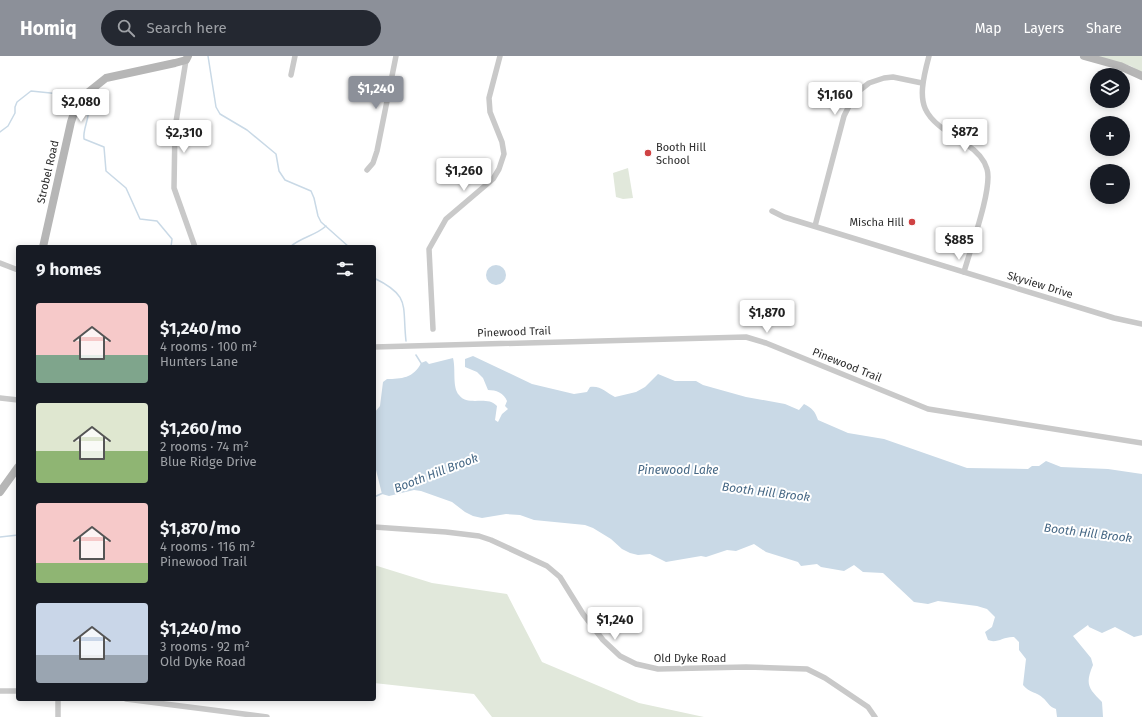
<!DOCTYPE html>
<html lang="en">
<head>
<meta charset="utf-8">
<style>
	body { margin:0; font-family:"Fira Sans",sans-serif; background:#242831; color:#f1f3f6; height:100vh; display:flex; flex-direction:column; font-size:15px; white-space:nowrap }
	* { box-sizing:border-box; margin:0 }
	p { font-size:13px; color:#9ea1a6 }
	.icon { flex:none; width:22px; height:22px; fill:none; stroke:currentColor; stroke-width:2; stroke-linecap:round; stroke-linejoin:round }
	.map { position:relative; flex:1; overflow:hidden }
	.details { position:absolute; left:16px; top:189px; width:360px; height:456px; display:flex; flex-direction:column; background:#171b24; border-radius:4px; box-shadow:0 2px 10px #0003 }
	.details>* { flex:none }
	.fabs { position:absolute; left:1090px; top:12px; display:grid; gap:8px }
	.fabs a { display:grid; place-items:center; width:40px; height:40px; border-radius:50%; background:#171b24; box-shadow:0 2px 10px #0003; font-size:20px }
	.price { position:absolute; translate:-50% -34px; padding:0 9px; border-radius:4px; background:#fff; color:#222; font-size:13px; line-height:26px; filter:drop-shadow(0 1px 2px #0008) }
	.price::after { content:''; position:absolute; left:50%; top:24px; width:12px; height:9px; margin-left:-6px; background:inherit; clip-path:polygon(0 0,100% 0,50% 100%) }
	.price.selected { background:#8c9099; color:#fff }
	ul { padding:0; list-style:none }
	li { display:flex; align-items:center; gap:12px; height:100px; padding:0 20px }
	li span { display:grid; place-items:center; flex:none; width:112px; height:80px; border-radius:4px; color:#555 }
	li>.icon { margin-inline-start:auto }
	span .icon { width:48px; height:48px; fill:#fffc; stroke-width:1 }
	li b { font-size:17px }
	h2 { display:flex; justify-content:space-between; align-items:center; height:48px; padding:0 20px; font-size:17px }
	header { display:flex; align-items:center; gap:24px; box-sizing:border-box; height:56px; padding:0 20px; background:#8c9099; color:#fff }
	header strong { font-size:19px }
	nav { display:flex; gap:22px; margin-inline-start:auto; font-size:14px }
	.search { width:280px; height:36px; background:#242831; display:flex; align-items:center; gap:10px; box-sizing:border-box; padding:0 14px; border-radius:22px; color:#9ea1a6; font-size:15px }
	.map>svg:first-child { display:block }
	.green { fill:#e1e8db }
	.water { fill:#c9d9e6 }
	.lines { fill:none; stroke-linecap:round; stroke-linejoin:round }
	.stream { stroke:#c9d9e6; stroke-width:1.5 }
	.street { stroke:#c9c9c9; stroke-width:5.5 }
	.secondary { stroke:#b6b6b6; stroke-width:8 }
	.poi-dot { fill:#cf4243; stroke:#fff; stroke-width:1.5 }
	.labels { text-anchor:middle; dominant-baseline:central; stroke-width:4; stroke-linejoin:round; paint-order:stroke }
	.poi-label { font-size:11px; fill:#2c2c2c; stroke:#fff; text-anchor:start }
	.street-label { font-size:11px; fill:#2c2c2c; stroke:#fff }
	.water-label { font-size:12px; font-style:italic; fill:#456784; stroke:#fff }
</style>
</head>
<body>
<header>
<strong>Homiq</strong>
<div class="search"><svg class="icon" aria-label="search" viewBox="0 0 24 24"><circle cx="10" cy="10" r="6"/><path d="M15 15l6 6"/></svg>Search here</div>
<nav><a>Map</a><a>Layers</a><a>Share</a></nav>
</header>
<div class="map">
<svg width="1142" height="661" viewBox="0 0 1142 661">
	<rect width="100%" height="100%" fill="#fff"/>
	<g class="green">
		<polygon points="1095,0 1142,0 1142,17 1131,10"/>
		<polygon points="628,112 633,142 623,143 616,141 613,117"/>
		<polygon points="374,509 432,527 507,538 542,606 639,647 704,661 492,661 474,638 374,627"/>
	</g>
	<g class="water">
		<circle cx="496" cy="219" r="10"/>
		<path d="M473,300L532,328L574,338L587,336L590,331C600,329 607,337 615,341L636,336L645,331L658,318L675,325H696L703,329L746,341L785,348L799,354L804,348C812,352 815,355 818,364L848,377L884,383L967,412L1028,413L1032,410H1039L1046,405L1061,411L1108,413L1142,418V579L1134,581L1115,571L1102,577L1089,571L1088,569L1073,580L1091,602L1093,609C1085,628 1088,632 1102,646L1103,661H1057L1056,653C1049,651 1048,646 1043,642C1037,636 1029,637 1023,629L1026,603L1019,594V586L1014,581C1004,580 997,588 988,584L985,576L992,571L995,561L987,553L977,550L938,545L928,548L914,546L883,517L863,516L854,509L844,515L821,511L817,508L801,510L798,506L766,496L754,488L736,495L727,494L706,501L701,500L666,506L650,498L638,499L630,497L622,493L611,483L593,472L585,469L534,464L520,459L506,458L482,462L473,460L465,456L452,446L421,435L414,434L389,440L382,438L374,406V357L380,350L383,326L387,323C401,323 414,322 421,307L426,305L429,308L453,302C456,314 452,331 459,339C468,351 487,339 497,350L495,364L498,366L502,358L508,353L505,350L507,345C504,337 496,334 488,334L483,322L477,316L465,311V303Z"/>
	</g>
	<g class="lines">
		<g class="stream">
			<polyline points="208,0 216,51 220,58 247,74 276,98 279,115 285,124 311,135 314,142 318,160 321,166 349,191"/>
			<path d="M84,44C95,56 82,70 84,83L104,91L106,115L126,132L140,163L157,165L172,183L171,191"/>
			<polyline points="0,76 8,70 15,57 15,51 17,46 31,35 70,39"/>
			<path d="M290,191C301,181 315,180 326,170"/>
			<path d="M374,222C411,240 402,249 406,285"/>
			<polyline points="416,299 421,307"/>
			<polyline points="374,441 383,437"/>
			<polyline points="0,481 18,479"/>
		</g>
		<g class="street">
			<path d="M929,0C915,52 921,60 966,88C975,94 984,102 987,113C993,132 970,194 964,216"/>
			<polyline points="186,4 175,72 174,132 195,191"/>
			<polyline points="291,19 295,0"/>
			<polyline points="367,114 373,107 377,95 396,0"/>
			<polyline points="772,155 784,161 1114,262 1142,268"/>
			<polyline points="815,170 844,60 855,38 869,27 884,22 893,21 922,27"/>
			<polyline points="0,207 18,214"/>
			<polyline points="433,273 429,193 446,163 493,123 499,113 504,98 502,86 490,56 489,42 500,0"/>
			<polyline points="374,291 746,281 766,287 928,353 1142,387"/>
			<polyline points="0,342 18,344"/>
			<polyline points="374,471 446,476 479,480 491,484 547,510 560,521 583,558 603,584 620,600 636,608 658,613 746,611 807,613 825,622 868,651 875,661"/>
			<polyline points="0,635 18,635"/>
			<polyline points="58,643 58,661"/>
			<polyline points="126,643 267,661"/>
		</g>
		<g class="secondary">
			<polyline points="1084,0 1120,10 1142,20"/>
			<polyline points="43,191 71,66 76,51 86,38 106,22 175,7 186,4 188,0"/>
			<polyline points="0,436 18,411"/>
		</g>
	</g>
	<g class="poi-dot">
		<circle cx="648" cy="97" r="4"/>
		<circle cx="912" cy="166" r="4"/>
	</g>
	<g class="labels">
		<g class="poi-label">
			<text x="656" y="91">Booth Hill<tspan x="656" dy="13">School</tspan></text>
			<text x="904" y="166" text-anchor="end">Mischa Hill</text>
		</g>
		<g class="street-label">
			<text transform="translate(48 116) rotate(-77)">Strobel Road</text>
			<text transform="translate(1040 229) rotate(17)">Skyview Drive</text>
			<text transform="translate(514 276) rotate(-2)">Pinewood Trail</text>
			<text transform="translate(847 309) rotate(22)">Pinewood Trail</text>
			<text x="690" y="602">Old Dyke Road</text>
		</g>
		<g class="water-label">
			<text x="678" y="414">Pinewood Lake</text>
			<text transform="translate(436 417) rotate(-21)">Booth Hill Brook</text>
			<text transform="translate(766 436) rotate(7)">Booth Hill Brook</text>
			<text transform="translate(1088 477) rotate(7)">Booth Hill Brook</text>
		</g>
	</g>
</svg>
<div class="fabs">
<a><svg class="icon" aria-label="layers" viewBox="0 0 24 24"><path d="M12 4l9 5-9 5-9-5zM3 14l9 5 9-5"/></svg></a>
<a>+</a>
<a>−</a>
</div>
<b class="price selected" style="left:376px;top:54px">$1,240</b>
<b class="price" style="left:835px;top:60px">$1,160</b>
<b class="price" style="left:81px;top:67px">$2,080</b>
<b class="price" style="left:965px;top:97px">$872</b>
<b class="price" style="left:184px;top:98px">$2,310</b>
<b class="price" style="left:464px;top:136px">$1,260</b>
<b class="price" style="left:959px;top:205px">$885</b>
<b class="price" style="left:767px;top:278px">$1,870</b>
<b class="price" style="left:615px;top:585px">$1,240</b>
<section class="details">
<h2>9 homes<svg class="icon" aria-label="filters" viewBox="0 0 24 24"><path d="M4 7h16M4 17h16"/><circle cx="9" cy="7" r="2"/><circle cx="15" cy="17" r="2"/></svg></h2>
<ul>
<li><span style="background:linear-gradient(#f6c9c9 65%,#7fa58c 0)"><svg class="icon" aria-label="home" viewBox="0 0 24 24"><path d="M3 11l9-7 9 7M6 9v11h12V9"/></svg></span><div><b>$1,240/mo</b><p>4 rooms · 100 m²</p><p>Hunters Lane</p></div></li>
<li><span style="background:linear-gradient(#dfe7d0 60%,#8fb573 0)"><svg class="icon" aria-label="home" viewBox="0 0 24 24"><path d="M3 11l9-7 9 7M6 9v11h12V9"/></svg></span><div><b>$1,260/mo</b><p>2 rooms · 74 m²</p><p>Blue Ridge Drive</p></div></li>
<li><span style="background:linear-gradient(#f6c9c9 75%,#8fb573 0)"><svg class="icon" aria-label="home" viewBox="0 0 24 24"><path d="M3 11l9-7 9 7M6 9v11h12V9"/></svg></span><div><b>$1,870/mo</b><p>4 rooms · 116 m²</p><p>Pinewood Trail</p></div></li>
<li><span style="background:linear-gradient(#c9d6e8 65%,#9aa5b1 0)"><svg class="icon" aria-label="home" viewBox="0 0 24 24"><path d="M3 11l9-7 9 7M6 9v11h12V9"/></svg></span><div><b>$1,240/mo</b><p>3 rooms · 92 m²</p><p>Old Dyke Road</p></div></li>
</ul>
</section>
</div>
</body>
</html>
